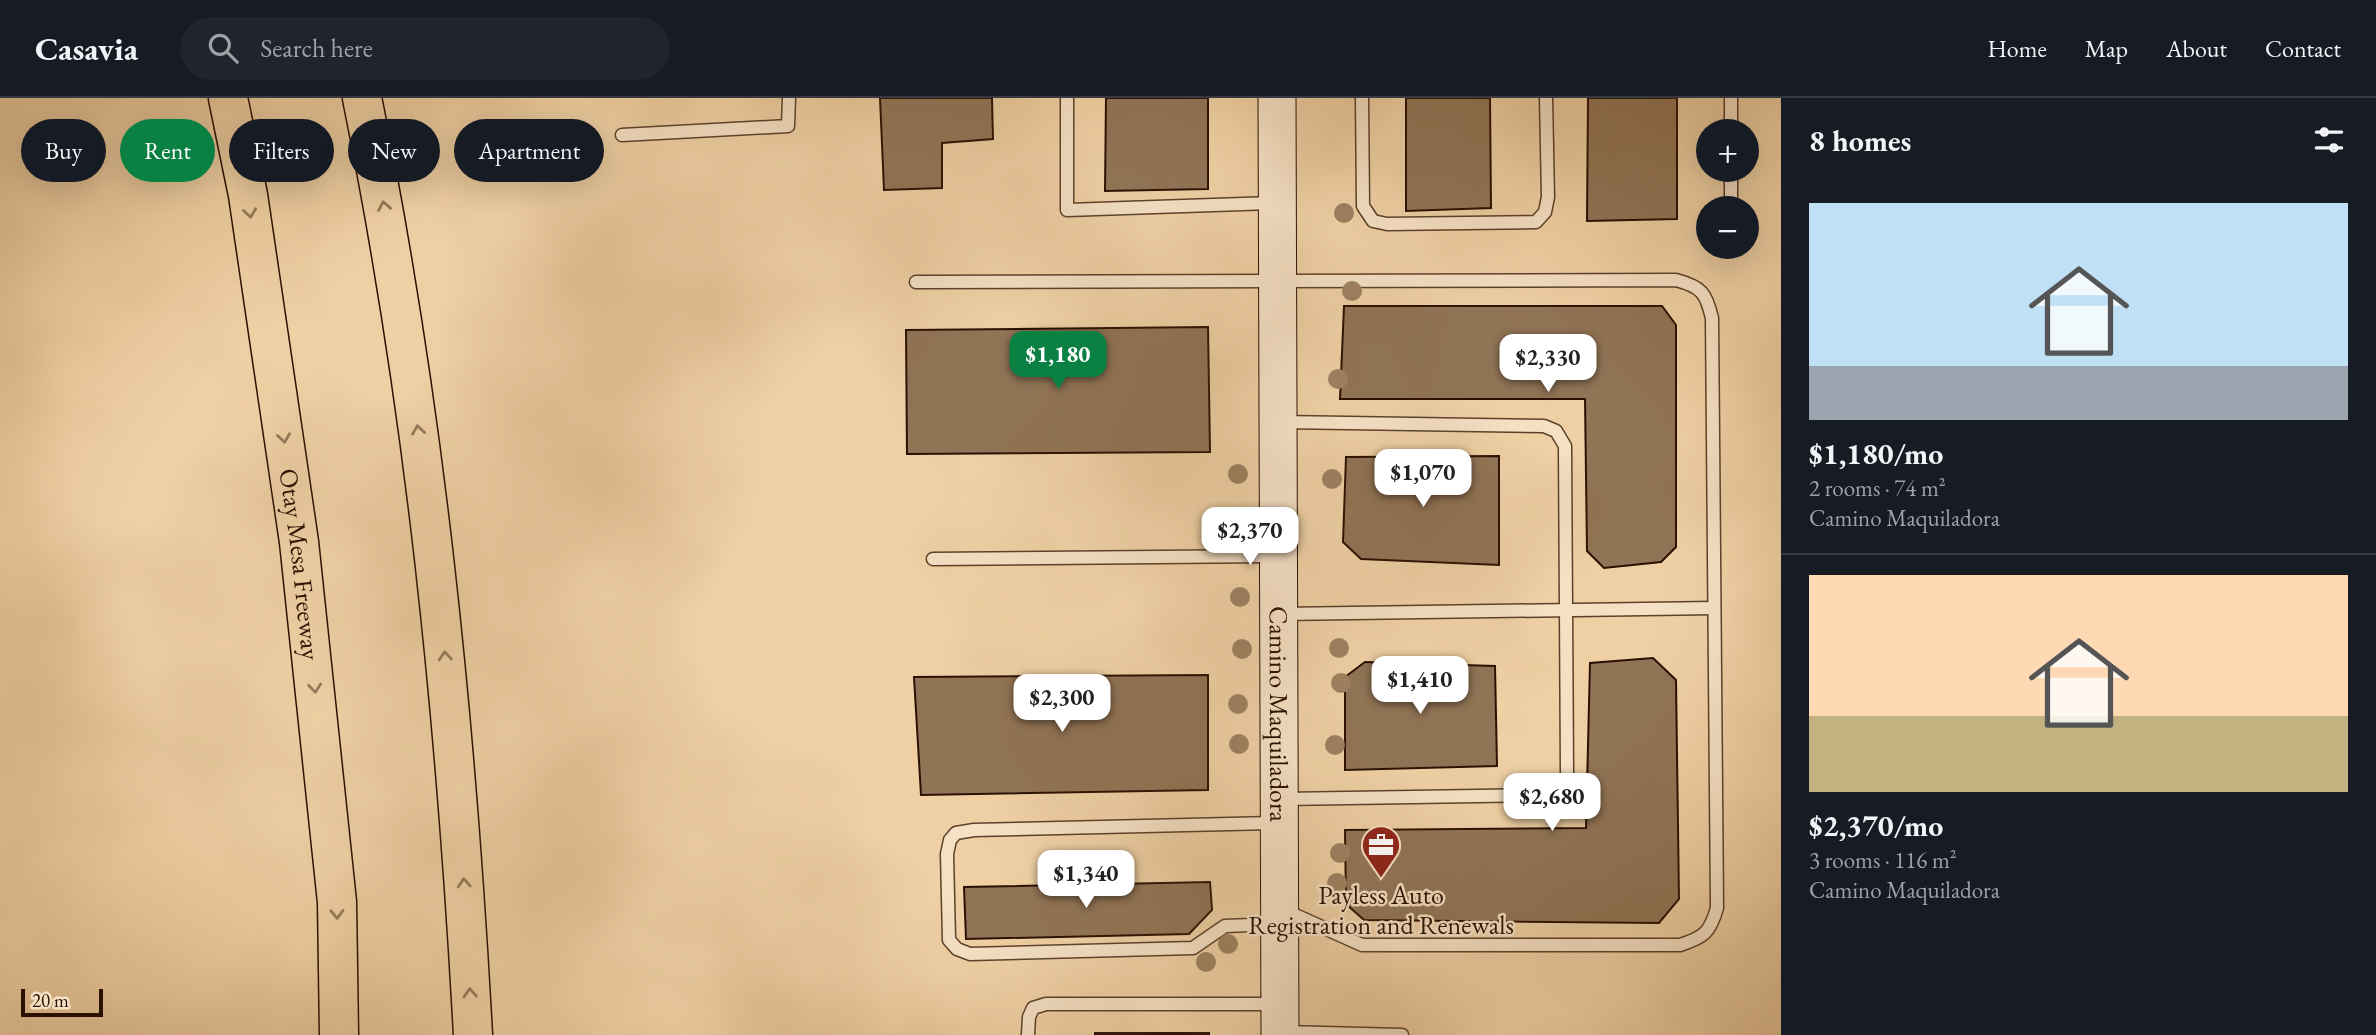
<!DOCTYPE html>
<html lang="en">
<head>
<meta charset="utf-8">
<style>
	body { margin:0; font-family:"EB Garamond",serif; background:#20242c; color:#f1f3f6; height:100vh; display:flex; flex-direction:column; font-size:26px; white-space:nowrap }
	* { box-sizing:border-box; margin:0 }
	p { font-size:23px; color:#9ea1a6 }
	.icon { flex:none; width:38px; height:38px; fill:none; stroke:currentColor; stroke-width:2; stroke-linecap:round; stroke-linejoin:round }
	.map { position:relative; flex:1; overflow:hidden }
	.panel { display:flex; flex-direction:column; background:#171b24; width:595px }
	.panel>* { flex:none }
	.guide { position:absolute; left:21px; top:21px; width:665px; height:63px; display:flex; gap:14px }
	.fabs { position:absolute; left:1696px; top:21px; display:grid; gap:14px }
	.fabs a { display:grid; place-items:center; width:63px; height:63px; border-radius:50%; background:#171b24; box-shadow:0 7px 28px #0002; font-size:35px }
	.scale { position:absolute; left:21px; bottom:18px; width:82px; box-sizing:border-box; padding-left:7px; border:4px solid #2b1102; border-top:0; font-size:19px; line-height:24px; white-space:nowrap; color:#2b1102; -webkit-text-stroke:5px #f5e0c4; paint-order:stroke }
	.price { position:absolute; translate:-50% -60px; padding:0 16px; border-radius:14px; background:#fff; color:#222; font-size:23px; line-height:46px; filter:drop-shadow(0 2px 4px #0008) }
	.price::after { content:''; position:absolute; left:50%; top:42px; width:21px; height:16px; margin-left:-10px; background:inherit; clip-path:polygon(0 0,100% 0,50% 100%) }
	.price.on { background:#0b8043; color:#fff }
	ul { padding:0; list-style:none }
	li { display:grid; align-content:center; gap:14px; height:371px; padding:0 28px }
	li+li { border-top:2px solid #363941 }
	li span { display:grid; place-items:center; height:217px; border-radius:0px; color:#555 }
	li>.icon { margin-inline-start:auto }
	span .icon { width:126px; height:126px; fill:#fffc; stroke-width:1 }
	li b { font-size:30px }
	h2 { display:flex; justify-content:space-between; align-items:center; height:84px; padding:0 28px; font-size:30px }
	.tag { padding:0 24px; border-radius:32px; background:#171b24; box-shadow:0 7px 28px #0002; font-size:24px; line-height:63px }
	.tag.on { background:#0b8043; color:#fff }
	header { display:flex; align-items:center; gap:42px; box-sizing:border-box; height:98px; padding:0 35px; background:#171b24; border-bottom:2px solid #363941 }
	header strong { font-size:33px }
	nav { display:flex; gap:38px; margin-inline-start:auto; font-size:24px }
	.search { width:490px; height:63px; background:#20242c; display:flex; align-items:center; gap:18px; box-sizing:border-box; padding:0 24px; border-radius:38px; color:#9ea1a6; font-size:26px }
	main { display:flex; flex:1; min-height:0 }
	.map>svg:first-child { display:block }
	.building { fill:#917456; stroke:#2b1102; stroke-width:2 }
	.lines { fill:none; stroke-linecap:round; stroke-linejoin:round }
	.lane-casing { stroke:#5c412a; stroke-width:15 }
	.secondary-casing { stroke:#2b1102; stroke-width:39 }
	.highway-casing { stroke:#2b1102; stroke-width:41 }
	.lane { stroke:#f5e0c4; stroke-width:12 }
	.secondary { stroke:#f5e0c4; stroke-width:37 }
	.highway { stroke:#efd0a4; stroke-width:38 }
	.tree { fill:#9e8161 }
	.oneway { stroke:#977a5b }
	.labels { text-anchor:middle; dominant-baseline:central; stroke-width:5; stroke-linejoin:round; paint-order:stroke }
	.street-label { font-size:26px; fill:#2b1102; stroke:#f5e0c4 }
	.poi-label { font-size:26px; fill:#2b1102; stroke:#f5e0c4 }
</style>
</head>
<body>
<header>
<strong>Casavia</strong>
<div class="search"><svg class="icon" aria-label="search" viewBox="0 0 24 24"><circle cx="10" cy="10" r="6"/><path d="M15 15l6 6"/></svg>Search here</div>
<nav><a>Home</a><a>Map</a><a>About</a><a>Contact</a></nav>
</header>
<main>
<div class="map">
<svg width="1781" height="937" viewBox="0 0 1781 937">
	<rect width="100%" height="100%" fill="#efd0a4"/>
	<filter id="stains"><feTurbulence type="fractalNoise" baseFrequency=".00286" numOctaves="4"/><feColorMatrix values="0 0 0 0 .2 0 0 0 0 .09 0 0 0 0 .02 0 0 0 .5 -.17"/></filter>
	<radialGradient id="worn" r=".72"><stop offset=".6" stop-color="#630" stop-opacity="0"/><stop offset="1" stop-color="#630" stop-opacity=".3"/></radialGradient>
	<g class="building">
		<polygon points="880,0 992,0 993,41 942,45 942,90 884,92"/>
		<polygon points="1106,0 1208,0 1208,91 1105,93"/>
		<polygon points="1406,0 1490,0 1491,110 1406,113"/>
		<polygon points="1588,0 1677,0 1677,121 1587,123"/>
		<polygon points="1344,208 1662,208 1676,227 1676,449 1661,464 1604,470 1587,453 1585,301 1340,301"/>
		<polygon points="1208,229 1210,354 907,356 906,232"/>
		<polygon points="1499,358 1499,467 1361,461 1343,444 1346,359"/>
		<polygon points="1653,560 1676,582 1679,801 1659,825 1364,822 1346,806 1345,732 1586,730 1590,565"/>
		<polygon points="1365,564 1495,568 1497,668 1345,672 1345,579"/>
		<polygon points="1208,577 1208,692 921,697 914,579"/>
		<polygon points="1210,784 1212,812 1189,836 966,841 964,789"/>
		<rect x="1095" y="935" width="114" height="2"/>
	</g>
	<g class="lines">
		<g class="lane-casing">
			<g id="lane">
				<polyline points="1067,0 1067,112 1273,105"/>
				<polyline points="1362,0 1363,108 1373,123 1387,126 1536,124 1545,114 1548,99 1546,0"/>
				<polyline points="1731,0 1731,33"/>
				<polyline points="622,37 788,28 789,0"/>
				<polyline points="1731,72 1731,110"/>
				<path d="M916,184L1676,182C1702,189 1706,195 1712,220L1717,810C1710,834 1705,839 1680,847H1362L1284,812"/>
				<polyline points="1282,324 1544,328 1556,333 1565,348 1567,676 1561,690 1548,697 1283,701"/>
				<polyline points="933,461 1275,458"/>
				<polyline points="1282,516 1714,510"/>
				<polyline points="1276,826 1225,828 1193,850 970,856 957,851 949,842 947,756 950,742 956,735 974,732 1277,725"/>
				<polyline points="1284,934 1402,937"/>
				<polyline points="1028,937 1029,919 1033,910 1046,906 1276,906"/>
			</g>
		</g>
		<g class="secondary-casing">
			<g id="secondary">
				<path id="s1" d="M1277,0L1280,937"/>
			</g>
		</g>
		<g class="highway-casing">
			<g id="highway">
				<path id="s2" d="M228,0L248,97L299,444L337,804L339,937"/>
				<path d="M362,0C425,309 456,623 473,937"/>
			</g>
		</g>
		<use href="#lane" class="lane"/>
		<use href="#secondary" class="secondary"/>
		<use href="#highway" class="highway"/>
	</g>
	<g class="tree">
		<circle cx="1344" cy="115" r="10"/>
		<circle cx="1352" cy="193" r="10"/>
		<circle cx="1338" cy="281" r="10"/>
		<circle cx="1238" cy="376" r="10"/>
		<circle cx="1332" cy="381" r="10"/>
		<circle cx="1240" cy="499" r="10"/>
		<circle cx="1339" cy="550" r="10"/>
		<circle cx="1242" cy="551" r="10"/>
		<circle cx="1341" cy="585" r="10"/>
		<circle cx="1238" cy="606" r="10"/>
		<circle cx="1239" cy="646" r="10"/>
		<circle cx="1335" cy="647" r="10"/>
		<circle cx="1340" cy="755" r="10"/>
		<circle cx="1337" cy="785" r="10"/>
		<circle cx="1228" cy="846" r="10"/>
		<circle cx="1206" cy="864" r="10"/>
	</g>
	<defs><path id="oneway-chevron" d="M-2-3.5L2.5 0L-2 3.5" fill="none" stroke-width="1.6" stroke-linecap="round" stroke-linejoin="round" transform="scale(1.75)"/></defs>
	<g class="oneway">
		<use href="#oneway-chevron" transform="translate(384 108) rotate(-100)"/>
		<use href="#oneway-chevron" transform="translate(250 115) rotate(82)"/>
		<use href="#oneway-chevron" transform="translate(418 332) rotate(-98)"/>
		<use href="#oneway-chevron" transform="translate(284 340) rotate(82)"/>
		<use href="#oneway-chevron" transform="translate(445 558) rotate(-95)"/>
		<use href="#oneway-chevron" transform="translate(315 590) rotate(84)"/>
		<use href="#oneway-chevron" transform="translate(464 785) rotate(-94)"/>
		<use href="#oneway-chevron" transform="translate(337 816) rotate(89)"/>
		<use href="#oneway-chevron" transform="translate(470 895) rotate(-93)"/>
	</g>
	<defs>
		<g id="office-pin" transform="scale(2.0125)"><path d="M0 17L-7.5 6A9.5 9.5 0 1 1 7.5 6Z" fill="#8f2418" stroke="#f5e0c4"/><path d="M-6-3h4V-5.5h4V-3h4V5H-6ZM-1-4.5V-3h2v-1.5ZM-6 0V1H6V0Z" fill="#fff"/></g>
	</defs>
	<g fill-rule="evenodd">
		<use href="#office-pin" x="1381" y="747"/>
	</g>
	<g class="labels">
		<g class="street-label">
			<text stroke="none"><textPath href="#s2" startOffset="472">Otay Mesa Freeway</textPath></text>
			<text stroke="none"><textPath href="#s1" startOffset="616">Camino Maquiladora</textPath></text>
		</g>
		<g class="poi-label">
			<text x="1381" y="797">Payless Auto<tspan x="1381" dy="30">Registration and Renewals</tspan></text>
		</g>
	</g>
	<rect width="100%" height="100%" filter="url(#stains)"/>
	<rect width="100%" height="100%" fill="url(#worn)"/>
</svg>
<div class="fabs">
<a>+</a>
<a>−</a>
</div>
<div class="scale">20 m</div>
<b class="price on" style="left:1058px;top:293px">$1,180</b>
<b class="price" style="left:1548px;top:296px">$2,330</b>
<b class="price" style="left:1423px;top:411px">$1,070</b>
<b class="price" style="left:1250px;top:469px">$2,370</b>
<b class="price" style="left:1420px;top:618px">$1,410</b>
<b class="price" style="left:1062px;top:636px">$2,300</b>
<b class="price" style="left:1552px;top:735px">$2,680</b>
<b class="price" style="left:1086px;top:812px">$1,340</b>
<div class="guide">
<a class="tag">Buy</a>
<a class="tag on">Rent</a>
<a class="tag">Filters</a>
<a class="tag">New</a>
<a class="tag">Apartment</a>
</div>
</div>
<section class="panel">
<h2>8 homes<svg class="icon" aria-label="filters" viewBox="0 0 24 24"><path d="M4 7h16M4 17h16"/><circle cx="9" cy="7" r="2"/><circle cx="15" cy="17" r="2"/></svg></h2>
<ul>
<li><span style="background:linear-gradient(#bfe0f5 75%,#9aa5b1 0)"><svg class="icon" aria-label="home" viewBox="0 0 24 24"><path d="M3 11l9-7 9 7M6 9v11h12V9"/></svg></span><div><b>$1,180/mo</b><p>2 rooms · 74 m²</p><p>Camino Maquiladora</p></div></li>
<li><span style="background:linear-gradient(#ffd9b3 65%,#c2b280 0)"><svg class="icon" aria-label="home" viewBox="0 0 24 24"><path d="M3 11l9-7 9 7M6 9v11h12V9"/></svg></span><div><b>$2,370/mo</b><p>3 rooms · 116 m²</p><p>Camino Maquiladora</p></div></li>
</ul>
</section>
</main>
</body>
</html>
